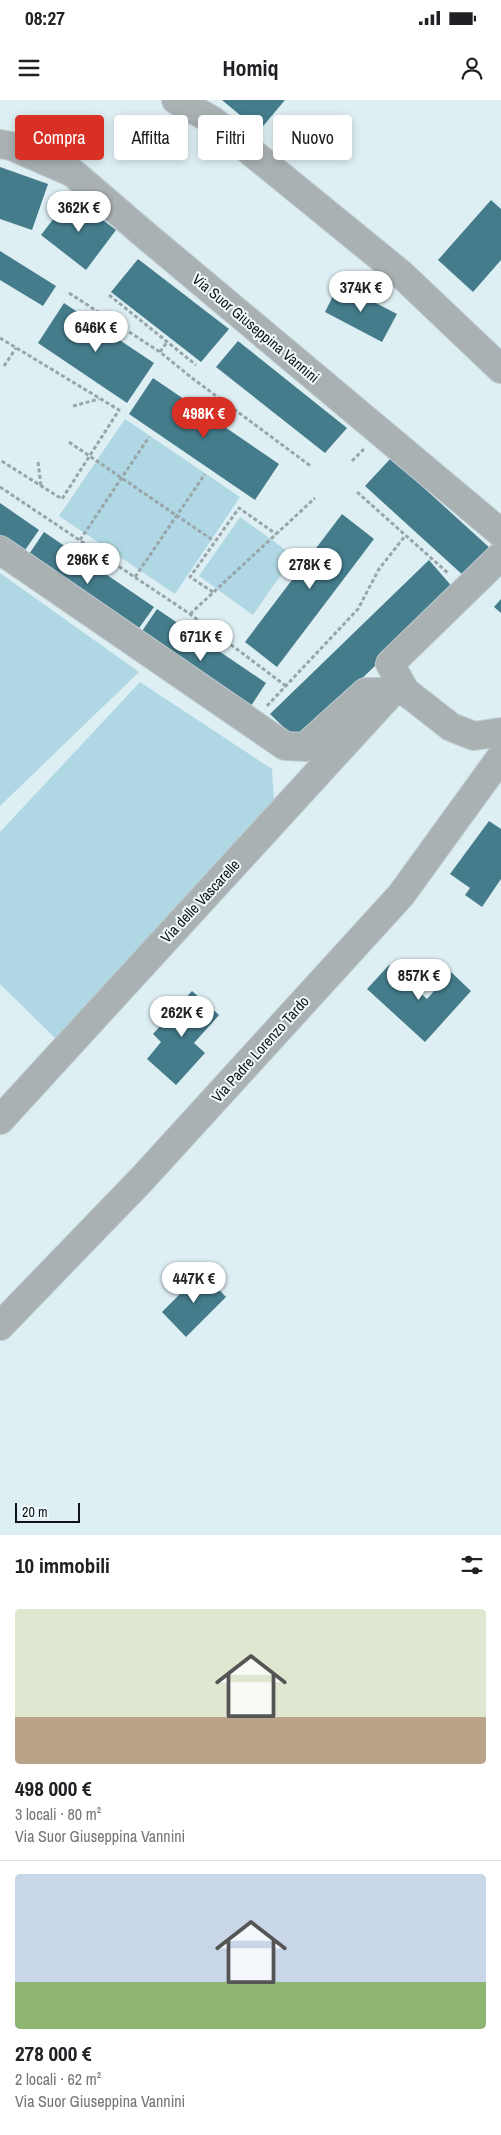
<!DOCTYPE html>
<html lang="it">
<head>
<meta charset="utf-8">
<style>
	body { margin:0; font-family:"Archivo Narrow",sans-serif; background:#f6f6f6; color:#202124; height:100vh; display:flex; flex-direction:column; font-size:19px; white-space:nowrap }
	* { box-sizing:border-box; margin:0 }
	p { font-size:16px; color:#757577 }
	.icon { flex:none; width:28px; height:28px; fill:none; stroke:currentColor; stroke-width:2; stroke-linecap:round; stroke-linejoin:round }
	.map { position:relative; height:1435px; overflow:hidden }
	.sheet { display:flex; flex-direction:column; background:#fff; flex:1 }
	.sheet>* { flex:none }
	.hud { position:absolute; left:15px; top:15px; width:471px; height:45px; display:flex; gap:10px }
	.scale { position:absolute; left:15px; bottom:12px; width:65px; box-sizing:border-box; padding-left:5px; border:2px solid #0f1516; border-top:0; font-size:14px; line-height:18px; white-space:nowrap; color:#0f1516; -webkit-text-stroke:4px #f1fbfe; paint-order:stroke }
	.price { position:absolute; translate:-50% -42px; padding:0 11px; border-radius:18px; background:#fff; color:#222; font-size:16px; line-height:32px; filter:drop-shadow(0 1px 2px #0008) }
	.price::after { content:''; position:absolute; left:50%; top:30px; width:15px; height:11px; margin-left:-8px; background:inherit; clip-path:polygon(0 0,100% 0,50% 100%) }
	.price.active { background:#d93025; color:#fff }
	ul { padding:0; list-style:none }
	li { display:grid; align-content:center; gap:10px; height:265px; padding:0 15px }
	li+li { border-top:1px solid #e0e0e0 }
	li span { display:grid; place-items:center; height:155px; border-radius:5px; color:#555 }
	li>.icon { margin-inline-start:auto }
	span .icon { width:90px; height:90px; fill:#fffc; stroke-width:1 }
	li b { font-size:21px }
	h2 { display:flex; justify-content:space-between; align-items:center; height:60px; padding:0 15px; font-size:21px }
	.chip { padding:0 18px; border-radius:5px; background:#fff; box-shadow:0 2px 8px #0003; font-size:18px; line-height:45px }
	.chip.active { background:#d93025; color:#fff }
	.status { display:flex; justify-content:space-between; align-items:center; height:35px; padding:0 25px; background:#fff; direction:ltr }
	.status svg { height:14px; fill:currentColor }
	header { display:flex; justify-content:space-between; align-items:center; height:65px; padding:0 15px; background:#fff; font-size:22px; font-weight:800 }
	.map>svg:first-child { display:block }
	.green { fill:#b0d8e4 }
	.building { fill:#447c8b }
	.lines { fill:none; stroke-linecap:round; stroke-linejoin:round }
	.minor-casing { stroke:#bdccd0; stroke-width:30 }
	.path { stroke:#98a5a9; stroke-width:3; stroke-dasharray:4 2.5; stroke-linecap:butt }
	.minor { stroke:#aab1b3; stroke-width:28 }
	.labels { text-anchor:middle; dominant-baseline:central; stroke-width:4; stroke-linejoin:round; paint-order:stroke }
	.street-label { font-size:15px; fill:#0f1516; stroke:#f1fbfe }
</style>
</head>
<body>
<div class="status"><b>08:27</b><svg viewBox="0 0 49 12"><path d="M0 12V9h3v3zM5 12V6h3v6zM10 12V3h3v9zM15 12V0h3v12zM26 1h20v11H26zM47 4h2v5h-2z"/></svg></div>
<header><svg class="icon" aria-label="menu" viewBox="0 0 24 24"><path d="M4 6h16M4 12h16M4 18h16"/></svg>Homiq<svg class="icon" aria-label="person" viewBox="0 0 24 24"><circle cx="12" cy="8" r="4"/><path d="M4 21q1-7 8-7t8 7"/></svg></header>
<div class="map">
<svg width="501" height="1435" viewBox="0 0 501 1435">
	<rect width="100%" height="100%" fill="#deeff4"/>
	<g class="green">
		<polygon points="125,319 240,397 175,494 59,416"/>
		<polygon points="240,417 294,456 253,515 199,476"/>
		<polygon points="0,473 139,572 0,706"/>
		<polygon points="140,582 272,669 275,716 58,941 0,884 0,732"/>
	</g>
	<g class="building">
		<polygon points="222,0 285,0 259,31"/>
		<polygon points="0,67 48,84 32,130 0,119"/>
		<polygon points="71,96 116,130 86,170 41,135"/>
		<polygon points="491,100 501,109 501,160 473,192 438,160"/>
		<polygon points="0,151 56,186 43,206 0,180"/>
		<polygon points="138,159 229,229 201,262 111,192"/>
		<polygon points="339,184 397,214 382,242 325,212"/>
		<polygon points="64,203 154,263 127,303 38,243"/>
		<polygon points="238,241 347,328 325,353 216,267"/>
		<polygon points="153,278 279,364 255,400 129,314"/>
		<polygon points="391,358 491,449 465,477 365,386"/>
		<polygon points="0,403 39,430 18,460 0,447"/>
		<polygon points="342,414 374,439 277,567 245,542"/>
		<polygon points="44,432 154,507 132,538 23,463"/>
		<polygon points="429,460 455,490 297,640 270,614"/>
		<polygon points="501,499 501,513 494,507"/>
		<polygon points="157,509 266,583 245,615 136,540"/>
		<polygon points="489,721 501,729 501,779 482,807 465,795 470,788 450,774"/>
		<polygon points="389,865 427,899 451,872 471,891 425,942 367,889"/>
		<polygon points="192,891 219,915 194,943 205,953 176,985 147,959 161,942 153,934"/>
		<polygon points="202,1172 226,1197 186,1237 162,1212"/>
	</g>
	<g class="lines">
		<g class="minor-casing">
			<g id="minor">
				<polyline points="176,0 212,20 401,174 501,269"/>
				<polyline points="0,44 11,46 73,73 144,134 501,433"/>
				<polyline points="0,450 285,646 305,647 366,592 392,592"/>
				<polyline points="501,456 390,564 405,591 451,627 474,636 501,632"/>
				<polyline points="0,1020 392,592 405,591"/>
				<polyline points="0,1226 142,1079 401,795 501,657"/>
			</g>
		</g>
		<g class="path">
			<polyline points="69,193 160,252 192,278 312,367"/>
			<polyline points="109,195 196,265"/>
			<polyline points="0,238 119,310 62,399 0,360"/>
			<polyline points="160,252 167,242"/>
			<polyline points="4,266 16,248"/>
			<polyline points="73,306 99,299"/>
			<polyline points="69,342 214,441"/>
			<polyline points="352,361 364,349"/>
			<polyline points="38,362 41,386"/>
			<polyline points="0,387 190,514 286,586"/>
			<polyline points="357,392 449,474"/>
			<polyline points="80,440 149,337"/>
			<polyline points="135,477 205,374"/>
			<polyline points="213,492 190,477 239,408 276,434"/>
			<polyline points="190,514 315,398"/>
			<polyline points="267,606 358,509 379,469 405,436"/>
		</g>
		<use href="#minor" class="minor"/>
	</g>
	<g class="labels">
		<g class="street-label">
			<text transform="translate(256 228) rotate(40)">Via Suor Giuseppina Vannini</text>
			<text transform="translate(200 801) rotate(-47)">Via delle Vascarelle</text>
			<text transform="translate(260 949) rotate(-48)">Via Padre Lorenzo Tardo</text>
		</g>
	</g>
</svg>
<div class="scale">20 m</div>
<b class="price" style="left:79px;top:133px">362K €</b>
<b class="price" style="left:361px;top:213px">374K €</b>
<b class="price" style="left:96px;top:253px">646K €</b>
<b class="price active" style="left:204px;top:339px">498K €</b>
<b class="price" style="left:88px;top:485px">296K €</b>
<b class="price" style="left:310px;top:490px">278K €</b>
<b class="price" style="left:201px;top:562px">671K €</b>
<b class="price" style="left:419px;top:901px">857K €</b>
<b class="price" style="left:182px;top:938px">262K €</b>
<b class="price" style="left:194px;top:1204px">447K €</b>
<div class="hud">
<a class="chip active">Compra</a>
<a class="chip">Affitta</a>
<a class="chip">Filtri</a>
<a class="chip">Nuovo</a>
</div>
</div>
<section class="sheet">
<h2>10 immobili<svg class="icon" aria-label="filters" viewBox="0 0 24 24"><path d="M4 7h16M4 17h16"/><circle cx="9" cy="7" r="2"/><circle cx="15" cy="17" r="2"/></svg></h2>
<ul>
<li><span style="background:linear-gradient(#dfe7d0 70%,#b9a48a 0)"><svg class="icon" aria-label="home" viewBox="0 0 24 24"><path d="M3 11l9-7 9 7M6 9v11h12V9"/></svg></span><div><b>498 000 €</b><p>3 locali · 80 m²</p><p>Via Suor Giuseppina Vannini</p></div></li>
<li><span style="background:linear-gradient(#c9d6e8 70%,#8fb573 0)"><svg class="icon" aria-label="home" viewBox="0 0 24 24"><path d="M3 11l9-7 9 7M6 9v11h12V9"/></svg></span><div><b>278 000 €</b><p>2 locali · 62 m²</p><p>Via Suor Giuseppina Vannini</p></div></li>
</ul>
</section>
</body>
</html>
